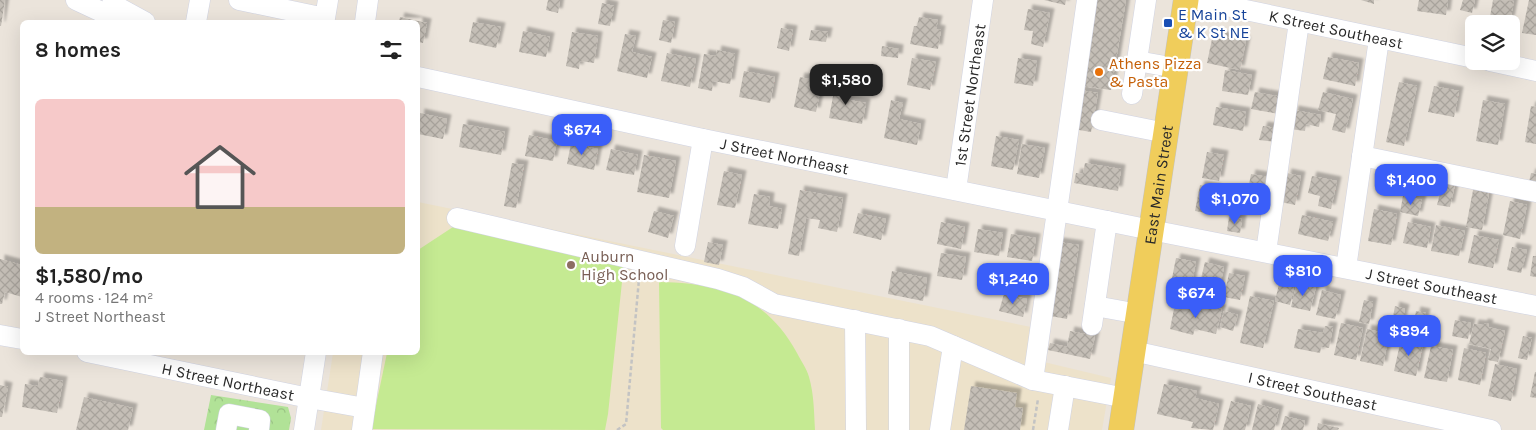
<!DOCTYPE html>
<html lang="en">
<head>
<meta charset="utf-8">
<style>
	body { margin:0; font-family:Karla,sans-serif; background:#f6f6f6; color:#222; height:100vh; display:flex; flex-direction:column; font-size:19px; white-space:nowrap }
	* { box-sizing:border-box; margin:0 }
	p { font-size:16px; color:#767676 }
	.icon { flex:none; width:28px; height:28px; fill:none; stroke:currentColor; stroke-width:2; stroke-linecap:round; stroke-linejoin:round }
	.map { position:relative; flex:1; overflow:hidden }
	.drawer { position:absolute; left:20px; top:20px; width:400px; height:335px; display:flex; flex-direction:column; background:#fff; border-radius:8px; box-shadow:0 5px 20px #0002 }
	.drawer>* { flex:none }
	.tools { position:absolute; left:1465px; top:15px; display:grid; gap:10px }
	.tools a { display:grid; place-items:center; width:55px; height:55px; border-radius:8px; background:#fff; box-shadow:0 5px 20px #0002; font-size:25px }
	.price { position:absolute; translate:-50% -42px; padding:0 11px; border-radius:10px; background:#3a5ef9; color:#fff; font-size:16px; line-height:32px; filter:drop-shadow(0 1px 2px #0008) }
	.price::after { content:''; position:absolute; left:50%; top:30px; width:15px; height:11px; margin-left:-8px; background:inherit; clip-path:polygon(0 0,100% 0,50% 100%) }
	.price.active { background:#222; color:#fff }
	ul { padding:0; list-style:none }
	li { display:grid; align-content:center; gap:10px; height:265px; padding:0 15px }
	li span { display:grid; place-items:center; height:155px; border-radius:8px; color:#555 }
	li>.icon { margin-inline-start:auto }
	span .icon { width:90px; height:90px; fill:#fffc; stroke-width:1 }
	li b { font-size:21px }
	h2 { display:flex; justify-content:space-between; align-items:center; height:60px; padding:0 15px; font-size:21px }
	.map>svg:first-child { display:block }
	.education { fill:#ede2ca }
	.forest { fill:url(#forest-crowns) }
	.pitch { fill:#c5ea92 }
	.building { fill:url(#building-cross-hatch); filter:url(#shadow) }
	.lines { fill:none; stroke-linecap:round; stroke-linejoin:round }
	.minor-casing { stroke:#d0d3e2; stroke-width:21 }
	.major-casing { stroke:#c3c3c3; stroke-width:26 }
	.path { stroke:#c3c3c3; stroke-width:2.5; stroke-dasharray:4 2.5; stroke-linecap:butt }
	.minor { stroke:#fff; stroke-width:20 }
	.major { stroke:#f0cd5b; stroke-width:25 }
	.transit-dot { fill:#1a4fb4; stroke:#fff; stroke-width:2 }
	.food-dot { fill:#e8710a; stroke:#fff; stroke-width:2 }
	.education-dot { fill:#8d6e63; stroke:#fff; stroke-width:2 }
	.labels { text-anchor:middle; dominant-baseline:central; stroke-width:4.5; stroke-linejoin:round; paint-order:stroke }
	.transit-label { font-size:16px; fill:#164399; stroke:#fff; text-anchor:start }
	.street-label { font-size:16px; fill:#292929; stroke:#fff }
	.food-label { font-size:16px; fill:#c56008; stroke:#fff; text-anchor:start }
	.education-label { font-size:16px; fill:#785e54; stroke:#fff; text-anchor:start }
</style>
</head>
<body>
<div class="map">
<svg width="1536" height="430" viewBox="0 0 1536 430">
	<defs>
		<pattern id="forest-crowns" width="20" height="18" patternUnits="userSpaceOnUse" patternTransform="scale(1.25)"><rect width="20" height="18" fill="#b1e297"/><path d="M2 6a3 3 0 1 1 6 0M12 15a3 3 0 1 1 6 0" fill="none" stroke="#98c282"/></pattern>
		<pattern id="building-cross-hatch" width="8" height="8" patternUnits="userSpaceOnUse" patternTransform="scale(1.25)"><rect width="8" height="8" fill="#c4beb6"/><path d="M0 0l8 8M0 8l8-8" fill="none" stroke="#a8a39c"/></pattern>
		<filter id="shadow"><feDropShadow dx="4.5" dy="-4.5" stdDeviation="1" flood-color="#0004"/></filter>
	</defs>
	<rect width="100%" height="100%" fill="#ebe4db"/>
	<polygon class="education" points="418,202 1031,327 1027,358 1111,378 1102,430 321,430 333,353 418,352"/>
	<polygon class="forest" points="211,395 288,407 291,418 289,430 204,430"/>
	<g class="pitch">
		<polygon points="453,227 624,263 608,414 605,430 371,429 387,353 418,352 418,250"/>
		<path d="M659,282C720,283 766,296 797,353C801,361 807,369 809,377C814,394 814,412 815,430H663L661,428Z"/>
	</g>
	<g class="building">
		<polygon points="0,0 5,0 1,26 0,26"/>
		<polygon points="548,0 560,0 558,13 546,10"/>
		<polygon points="1044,0 1066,0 1065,5"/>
		<polygon points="1094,0 1126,0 1111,90 1081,86"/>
		<polygon points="1361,0 1374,0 1374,4"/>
		<polygon points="1419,0 1448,0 1446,15 1417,11"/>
		<polygon points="1463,0 1475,0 1472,13 1460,10"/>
		<polygon points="1493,0 1514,1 1510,21 1490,17"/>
		<polygon points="1529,0 1536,0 1536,35 1522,33"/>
		<polygon points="602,3 614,6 610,26 598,24"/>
		<polygon points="1028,9 1050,13 1043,47 1031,44 1033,31 1024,30"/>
		<polygon points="400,17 427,23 423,43 418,42 418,22 399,22"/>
		<polygon points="919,17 938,20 936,29 941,30 938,49 910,44 914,26 917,26"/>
		<polygon points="663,20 675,22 671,43 659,40"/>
		<polygon points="473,22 501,27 496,48 469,42"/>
		<polygon points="781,28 793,30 789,51 777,48"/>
		<polygon points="811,30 828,32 826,42 809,40"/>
		<polygon points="523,31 550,37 546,57 519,52"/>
		<polygon points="572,32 598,36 594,63 580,61 579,69 566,66"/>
		<polygon points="625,34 636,36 632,52 652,57 647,78 617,71"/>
		<polygon points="1213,34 1246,41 1240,70 1207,63"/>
		<polygon points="882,46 899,49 898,58 881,56"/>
		<polygon points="717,50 735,54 730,84 713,81 712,91 698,88 704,54 716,56"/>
		<polygon points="667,53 696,59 690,87 661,81"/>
		<polygon points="1328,57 1359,63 1355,86 1323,79"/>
		<polygon points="912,58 936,62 930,90 907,85"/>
		<polygon points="1018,58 1037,61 1033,86 1014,83"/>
		<polygon points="1225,70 1252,75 1248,95 1222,91"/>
		<polygon points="744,71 775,77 770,103 739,97"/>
		<polygon points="800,77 822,82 816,112 794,107"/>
		<polygon points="836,80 847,82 844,99 866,103 862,124 829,118"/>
		<polygon points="1399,82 1417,86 1404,146 1386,142"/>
		<polygon points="1434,86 1459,91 1454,117 1428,112"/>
		<polygon points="1080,90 1098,93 1091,132 1073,129"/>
		<polygon points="1255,92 1282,97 1279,114 1251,109"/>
		<polygon points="1323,92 1353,99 1345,133 1332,130 1336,114 1318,110"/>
		<polygon points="891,100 903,103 899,119 921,124 917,145 884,138"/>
		<polygon points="1483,100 1505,104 1498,145 1476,141"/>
		<polygon points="1531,106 1536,107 1536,144 1525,142"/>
		<polygon points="1216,107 1246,112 1243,131 1213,125"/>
		<polygon points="1294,110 1321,115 1319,127 1306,124 1305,131 1290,129"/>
		<polygon points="420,113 447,119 443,139 418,134"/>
		<polygon points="463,124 505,132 501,155 459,147"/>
		<polygon points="1263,126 1278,128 1276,142 1259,140"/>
		<polygon points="529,135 557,141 553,161 525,156"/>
		<polygon points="996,136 1019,140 1013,170 991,166"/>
		<polygon points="571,143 598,149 594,170 567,164"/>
		<polygon points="1022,144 1045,148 1039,178 1017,174"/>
		<polygon points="611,149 638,155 634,175 606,170"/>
		<polygon points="1207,152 1224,155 1219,181 1202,178"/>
		<polygon points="644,155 676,161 669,198 637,192"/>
		<polygon points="512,163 524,165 516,208 504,206"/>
		<polygon points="1085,163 1121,169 1118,191 1074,183 1076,173 1083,174"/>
		<polygon points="1389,168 1408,171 1404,187 1386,183"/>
		<polygon points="724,171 742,175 735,208 717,205"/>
		<polygon points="1287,173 1301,176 1295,205 1281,202"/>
		<polygon points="1531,173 1536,174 1536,188 1528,187"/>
		<polygon points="1251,174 1268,177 1261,214 1244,211"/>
		<polygon points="1312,176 1337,181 1331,209 1318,206 1320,196 1308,193"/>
		<polygon points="1443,182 1455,185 1450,207 1437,205"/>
		<polygon points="1200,185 1217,188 1212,214 1195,211"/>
		<polygon points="1474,185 1490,188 1482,230 1466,227"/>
		<polygon points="800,190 843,198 837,232 818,228 820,220 806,218 799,256 788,254"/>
		<polygon points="754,194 770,197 769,206 782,209 778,229 748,224"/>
		<polygon points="1403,196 1422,200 1418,216 1400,212"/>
		<polygon points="1510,201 1527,205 1520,239 1503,235"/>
		<polygon points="1374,209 1397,214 1391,245 1368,241"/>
		<polygon points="654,211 674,216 668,238 648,232"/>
		<polygon points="858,213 886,219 881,240 853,233"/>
		<polygon points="1302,215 1333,222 1328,241 1298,234"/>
		<polygon points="1229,217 1242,219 1240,233 1227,231"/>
		<polygon points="941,222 965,227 961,249 937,244"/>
		<polygon points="1408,222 1431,227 1427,248 1403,243"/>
		<polygon points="1436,225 1465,231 1459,256 1431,251"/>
		<polygon points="978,229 1003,233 999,256 974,252"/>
		<polygon points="1011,234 1036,238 1032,261 1007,257"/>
		<polygon points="1474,235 1499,240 1493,268 1468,263"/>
		<polygon points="708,242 723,245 719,265 704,262"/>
		<polygon points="1058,242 1079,245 1067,319 1045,315"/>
		<polygon points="1512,247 1527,250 1521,273 1507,270"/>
		<polygon points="941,253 966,257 962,280 937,276"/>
		<polygon points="1533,256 1536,256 1536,277 1530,276"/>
		<polygon points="1176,258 1196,262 1191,287 1171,283"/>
		<polygon points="0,259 22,265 22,297 5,292 2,304 0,304"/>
		<polygon points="1205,262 1224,267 1219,291 1199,287"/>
		<polygon points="892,271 927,278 923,301 888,294"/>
		<polygon points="1229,273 1245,276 1240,300 1224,297"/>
		<polygon points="1297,282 1316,287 1310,311 1291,307"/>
		<polygon points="1279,284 1294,287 1290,305 1275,301"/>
		<polygon points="1322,290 1341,295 1335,319 1316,315"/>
		<polygon points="1004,294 1027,299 1023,317 999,311"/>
		<polygon points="1250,296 1274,301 1263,348 1240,343"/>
		<polygon points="1364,300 1373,302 1369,324 1359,322"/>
		<polygon points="1183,301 1222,309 1216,334 1195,329 1193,335 1170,329 1174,309 1181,310"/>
		<polygon points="1395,306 1405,309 1400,330 1391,328"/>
		<polygon points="1224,311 1238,315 1233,331 1220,327"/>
		<polygon points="1416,311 1426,313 1421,335 1412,333"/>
		<polygon points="1455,320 1471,323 1468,339 1452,336"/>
		<polygon points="1341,323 1363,328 1356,360 1334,355"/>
		<polygon points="1483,323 1489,324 1488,327 1505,331 1498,362 1488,360 1491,349 1469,344 1474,324 1483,325"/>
		<polygon points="1325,326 1333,327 1329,348 1321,347 1320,353 1294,348 1298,329 1323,333"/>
		<polygon points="1367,329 1389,334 1383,366 1360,361"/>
		<polygon points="1070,331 1095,336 1090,359 1048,350 1050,343 1067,347"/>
		<polygon points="1523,336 1532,338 1527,360 1518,358"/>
		<polygon points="1401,339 1423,344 1416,376 1394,371"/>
		<polygon points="1431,346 1453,350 1447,382 1424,378"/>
		<polygon points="1464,348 1486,353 1480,385 1458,380"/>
		<polygon points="1495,364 1517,369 1511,401 1488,396"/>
		<polygon points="1535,372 1536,372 1536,398 1530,397"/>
		<polygon points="40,377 63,381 57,413 22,407 25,384 38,386"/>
		<polygon points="1164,384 1197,391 1195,398 1219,404 1213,430 1191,428 1193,422 1157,414"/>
		<polygon points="0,385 8,387 2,417 0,417"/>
		<polygon points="971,386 1017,393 1015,407 1023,408 1020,430 964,430"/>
		<polygon points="84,397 133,408 128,430 76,430"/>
		<polygon points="1231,401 1251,406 1245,430 1223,430"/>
		<polygon points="1258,404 1279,410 1274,430 1252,430"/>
		<polygon points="1285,416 1305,421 1303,430 1281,430"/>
		<polygon points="1318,423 1339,428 1338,430 1317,430"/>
	</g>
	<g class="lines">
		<g class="minor-casing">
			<g id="minor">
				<polyline points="76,0 123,22"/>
				<polyline points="239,0 325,18 328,0"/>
				<path id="s1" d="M1198,0L1474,58"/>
				<polyline points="112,4 145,22"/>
				<polyline points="196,22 200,0"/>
				<polyline points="365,22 368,0"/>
				<polyline points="1137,61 1176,68"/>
				<polyline points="1490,61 1536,71"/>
				<path id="s2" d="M418,77L703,139L1151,230L1536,306"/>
				<polyline points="1132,94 1146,0"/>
				<polyline points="1101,120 1166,133"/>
				<polyline points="1362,156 1536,192"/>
				<path id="s3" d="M956,190L983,0"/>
				<polyline points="457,218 718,279 743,287 774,304 930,336 1033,380 1126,398"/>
				<polyline points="685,246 703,139"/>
				<polyline points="1266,252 1299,22"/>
				<polyline points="1346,268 1379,39"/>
				<polyline points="1095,306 1139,314"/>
				<polyline points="855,320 856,430"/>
				<polyline points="1092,325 1107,221"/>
				<polyline points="899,329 899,430"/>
				<polyline points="0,335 22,339"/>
				<path id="s4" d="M1133,351L1491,430"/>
				<path id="s5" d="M87,352L309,398L365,408"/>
				<polyline points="1033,380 1087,0"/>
				<polyline points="226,430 229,414 260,420 259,430"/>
				<polyline points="304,430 316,352"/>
				<polyline points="362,430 373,352"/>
				<polyline points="940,430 953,346"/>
				<polyline points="1058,430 1065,386"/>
			</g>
		</g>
		<g class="major-casing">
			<g id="major">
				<path id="s6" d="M1121,430L1186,0"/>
			</g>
		</g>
		<g class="path">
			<polyline points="617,430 626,424 639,279"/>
			<polyline points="1033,430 1038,399"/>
		</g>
		<use href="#minor" class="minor"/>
		<use href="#major" class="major"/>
	</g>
	<rect class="transit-dot" x="1163" y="18" width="10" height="10" rx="2.5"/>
	<circle class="food-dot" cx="1099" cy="72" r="5"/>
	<circle class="education-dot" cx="571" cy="265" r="5"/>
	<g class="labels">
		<g class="transit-label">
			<text x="1178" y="14">E Main St<tspan x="1178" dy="18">&amp; K St NE</tspan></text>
		</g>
		<g class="street-label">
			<text stroke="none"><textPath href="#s1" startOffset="141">K Street Southeast</textPath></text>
			<text stroke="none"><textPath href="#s3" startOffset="96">1st Street Northeast</textPath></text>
			<text stroke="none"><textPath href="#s2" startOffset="375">J Street Northeast</textPath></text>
			<text stroke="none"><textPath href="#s6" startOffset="248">East Main Street</textPath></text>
			<text stroke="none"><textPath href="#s2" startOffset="1035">J Street Southeast</textPath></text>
			<text stroke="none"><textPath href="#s5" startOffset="144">H Street Northeast</textPath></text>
			<text stroke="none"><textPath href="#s4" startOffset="184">I Street Southeast</textPath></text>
		</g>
		<g class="food-label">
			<text x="1109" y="63">Athens Pizza<tspan x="1109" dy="18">&amp; Pasta</tspan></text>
		</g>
		<g class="education-label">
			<text x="581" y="256">Auburn<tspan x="581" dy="18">High School</tspan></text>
		</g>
	</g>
</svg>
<div class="tools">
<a><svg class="icon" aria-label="layers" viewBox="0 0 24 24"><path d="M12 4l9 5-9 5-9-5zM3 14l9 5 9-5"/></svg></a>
</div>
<b class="price active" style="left:846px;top:106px">$1,580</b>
<b class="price" style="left:582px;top:156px">$674</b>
<b class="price" style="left:1411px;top:206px">$1,400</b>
<b class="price" style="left:1235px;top:225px">$1,070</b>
<b class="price" style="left:1303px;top:297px">$810</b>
<b class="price" style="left:1013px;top:305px">$1,240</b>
<b class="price" style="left:1196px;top:319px">$674</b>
<b class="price" style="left:1409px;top:357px">$894</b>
<section class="drawer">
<h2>8 homes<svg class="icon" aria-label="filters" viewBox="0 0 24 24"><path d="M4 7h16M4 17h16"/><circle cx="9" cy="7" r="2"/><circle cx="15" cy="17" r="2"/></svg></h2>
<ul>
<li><span style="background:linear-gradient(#f6c9c9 70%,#c2b280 0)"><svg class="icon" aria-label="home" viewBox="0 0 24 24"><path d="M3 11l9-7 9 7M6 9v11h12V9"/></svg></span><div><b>$1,580/mo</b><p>4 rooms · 124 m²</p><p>J Street Northeast</p></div></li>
</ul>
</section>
</div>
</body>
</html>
